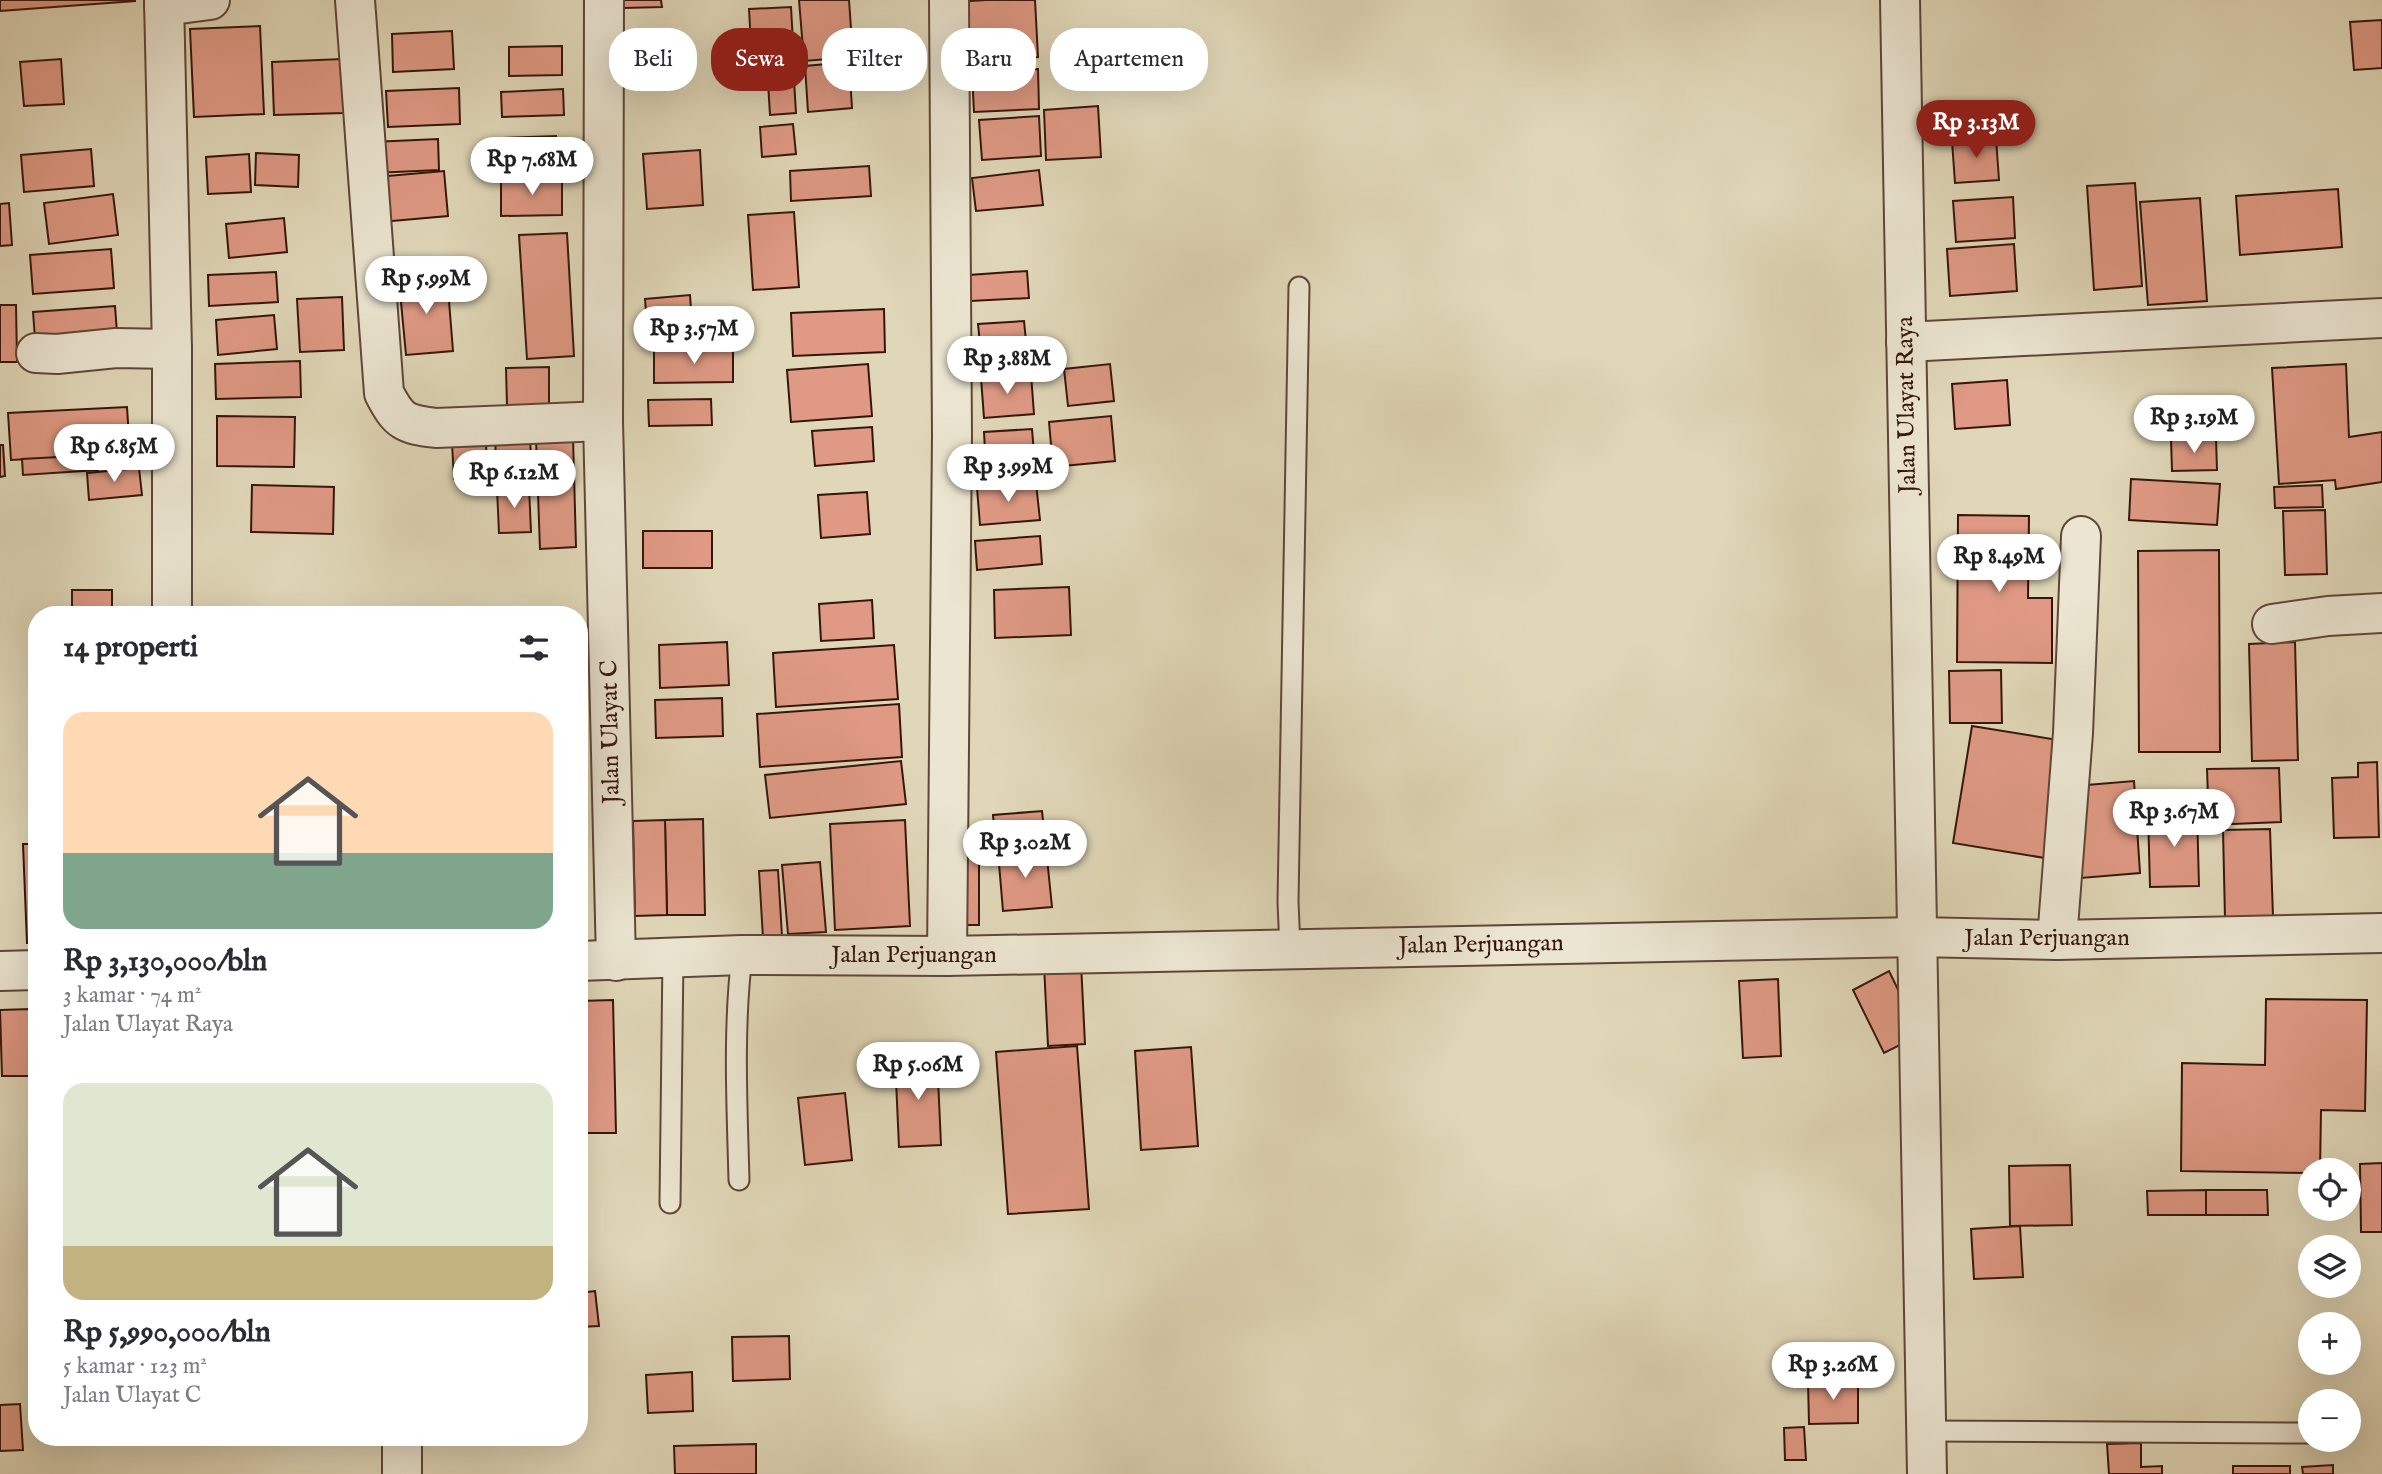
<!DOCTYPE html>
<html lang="id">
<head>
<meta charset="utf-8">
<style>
	body { margin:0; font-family:"IM FELL English",serif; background:#f7f7f7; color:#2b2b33; height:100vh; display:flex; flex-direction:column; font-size:26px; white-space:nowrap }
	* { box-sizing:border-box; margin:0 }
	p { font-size:23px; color:#7c7c81 }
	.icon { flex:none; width:38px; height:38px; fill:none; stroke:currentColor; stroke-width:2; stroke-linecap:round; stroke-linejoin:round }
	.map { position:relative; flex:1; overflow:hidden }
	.drawer { position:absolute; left:28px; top:606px; width:560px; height:840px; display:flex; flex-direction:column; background:#fff; border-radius:28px; box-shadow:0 7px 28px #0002 }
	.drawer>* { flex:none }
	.hud { position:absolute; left:609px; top:28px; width:665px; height:63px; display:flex; gap:14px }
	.tools { position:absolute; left:2298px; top:1158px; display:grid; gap:14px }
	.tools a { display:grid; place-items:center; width:63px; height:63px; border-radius:50%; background:#fff; box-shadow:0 7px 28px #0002; font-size:35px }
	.price { position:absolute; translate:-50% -60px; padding:0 16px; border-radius:24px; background:#fff; color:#222; font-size:23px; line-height:46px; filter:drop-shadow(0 2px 4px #0008) }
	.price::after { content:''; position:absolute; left:50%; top:42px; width:21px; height:16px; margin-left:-10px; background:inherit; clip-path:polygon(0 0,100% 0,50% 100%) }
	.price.on { background:#8f2418; color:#fff }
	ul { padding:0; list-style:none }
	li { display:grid; align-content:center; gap:14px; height:371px; padding:0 35px }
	li span { display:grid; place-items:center; height:217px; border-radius:21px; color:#555 }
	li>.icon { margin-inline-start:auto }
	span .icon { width:126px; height:126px; fill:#fffc; stroke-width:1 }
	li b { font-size:30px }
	h2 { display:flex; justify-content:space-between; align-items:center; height:84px; padding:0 35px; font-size:30px }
	.chip { padding:0 24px; border-radius:28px; background:#fff; box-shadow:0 7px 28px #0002; font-size:24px; line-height:63px }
	.chip.on { background:#8f2418; color:#fff }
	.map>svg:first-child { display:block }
	.building { fill:#df9984; stroke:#36160a; stroke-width:2 }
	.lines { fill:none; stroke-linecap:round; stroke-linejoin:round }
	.service-casing { stroke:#604636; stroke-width:23 }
	.minor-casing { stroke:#604636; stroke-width:42 }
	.service { stroke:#ebe5d1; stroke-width:19 }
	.minor { stroke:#ebe5d1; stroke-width:38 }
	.labels { text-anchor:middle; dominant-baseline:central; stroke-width:6; stroke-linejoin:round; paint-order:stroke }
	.street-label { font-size:24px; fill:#36160a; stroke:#ebe5d1 }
</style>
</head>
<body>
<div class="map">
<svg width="2382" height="1474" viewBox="0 0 2382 1474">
	<rect width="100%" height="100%" fill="#e0d7b8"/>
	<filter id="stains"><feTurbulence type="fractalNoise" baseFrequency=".00286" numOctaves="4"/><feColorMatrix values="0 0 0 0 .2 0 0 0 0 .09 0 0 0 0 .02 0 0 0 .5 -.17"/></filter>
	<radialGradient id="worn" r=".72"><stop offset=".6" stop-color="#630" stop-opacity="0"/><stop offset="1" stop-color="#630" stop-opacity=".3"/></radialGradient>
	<g class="building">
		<polygon points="0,0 135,0 135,1 0,11"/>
		<polygon points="624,0 661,0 662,7 624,8"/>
		<polygon points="799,0 849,0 853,57 804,61"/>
		<polygon points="986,0 1035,0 1038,57 959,62 955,2"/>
		<polygon points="791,7 794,60 752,63 749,9"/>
		<polygon points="2382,20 2382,68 2354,70 2350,22"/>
		<polygon points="260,26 264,114 194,117 190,29"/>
		<polygon points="452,31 454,69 393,72 392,34"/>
		<polygon points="562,46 562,75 509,76 509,47"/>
		<polygon points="61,59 64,104 24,106 20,62"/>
		<polygon points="342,59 344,113 274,115 272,62"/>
		<polygon points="849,62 852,108 808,112 805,66"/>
		<polygon points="793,64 796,113 770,115 767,66"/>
		<polygon points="1038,69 1039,109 974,112 972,73"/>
		<polygon points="459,88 460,124 388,127 386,91"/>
		<polygon points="563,89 564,115 502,117 501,92"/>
		<polygon points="1098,106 1101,157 1046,160 1044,110"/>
		<polygon points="1039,116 1041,156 982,160 979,120"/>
		<polygon points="793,124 796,154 762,157 760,127"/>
		<polygon points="556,136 557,160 503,162 503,138"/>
		<polygon points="1996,138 1999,180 1955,183 1952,141"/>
		<polygon points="438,139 439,170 374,173 372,142"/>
		<polygon points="91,149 94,186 24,192 21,155"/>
		<polygon points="700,150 703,205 647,209 643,154"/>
		<polygon points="256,153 299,155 298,187 255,185"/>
		<polygon points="249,154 251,192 208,194 206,157"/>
		<polygon points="869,166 871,196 791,201 790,171"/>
		<polygon points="1039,170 1043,205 976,211 972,178"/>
		<polygon points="444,171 448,216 381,222 376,177"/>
		<polygon points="562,178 562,215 501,216 501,179"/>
		<polygon points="2135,183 2142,286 2094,290 2087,186"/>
		<polygon points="2338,189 2342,247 2240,255 2236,196"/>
		<polygon points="113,194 118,235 49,244 44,203"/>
		<polygon points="2013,197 2015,238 1956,242 1953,201"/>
		<polygon points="2200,198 2207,301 2148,305 2140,202"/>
		<polygon points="9,203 12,245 0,246 0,204"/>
		<polygon points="794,212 799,287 753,290 748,215"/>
		<polygon points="284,218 287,252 229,258 226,224"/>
		<polygon points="567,233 574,356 527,359 519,235"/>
		<polygon points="2014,244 2017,291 1950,296 1947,249"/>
		<polygon points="111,249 114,288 33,294 30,255"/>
		<polygon points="1027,271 1029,298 971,301 969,275"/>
		<polygon points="276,272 278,302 209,306 208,275"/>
		<polygon points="447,276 453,351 406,355 399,281"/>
		<polygon points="690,295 693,336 648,339 645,299"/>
		<polygon points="342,297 344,350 300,352 297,299"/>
		<polygon points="0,305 16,305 17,362 0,362"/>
		<polygon points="115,306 118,346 36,352 33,312"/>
		<polygon points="884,309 885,352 793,356 791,313"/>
		<polygon points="274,315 277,349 218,355 216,320"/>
		<polygon points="1024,321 1027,351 981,354 978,324"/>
		<polygon points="733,348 733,382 654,383 654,350"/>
		<polygon points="300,361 301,397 216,399 215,364"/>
		<polygon points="868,364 872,416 791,422 787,370"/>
		<polygon points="1110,364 1114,401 1068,406 1064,369"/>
		<polygon points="2346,364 2349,437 2382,432 2382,482 2336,489 2335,480 2279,484 2272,368"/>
		<polygon points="549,367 549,405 507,406 506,368"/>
		<polygon points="1031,374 1034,414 984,418 981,378"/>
		<polygon points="2007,380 2010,425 1955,429 1952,384"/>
		<polygon points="711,399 712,425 649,426 648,400"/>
		<polygon points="127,407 130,454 11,460 8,413"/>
		<polygon points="217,416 295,417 294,467 217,466"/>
		<polygon points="1111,416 1115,461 1053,467 1049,422"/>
		<polygon points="872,427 874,461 815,466 812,431"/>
		<polygon points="1032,429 1035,466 986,469 984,432"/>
		<polygon points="530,437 532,479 497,480 495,438"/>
		<polygon points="573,437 576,547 540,549 536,439"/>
		<polygon points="2216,438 2217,470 2172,471 2171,439"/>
		<polygon points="486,442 487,478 454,479 452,443"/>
		<polygon points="0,445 3,445 5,476 0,477"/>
		<polygon points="97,455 98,470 23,475 22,459"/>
		<polygon points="139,468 142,495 89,500 87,473"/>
		<polygon points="2131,479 2220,484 2217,525 2129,520"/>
		<polygon points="1036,483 1040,520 980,525 977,488"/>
		<polygon points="252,485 334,487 333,534 251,532"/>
		<polygon points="2322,485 2323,507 2275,508 2274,487"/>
		<polygon points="529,487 531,532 499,533 497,489"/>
		<polygon points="867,492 870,534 821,538 818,495"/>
		<polygon points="2325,510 2327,574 2285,575 2283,511"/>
		<polygon points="1958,515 2029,516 2028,598 2052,598 2052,663 1957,662"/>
		<rect x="643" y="531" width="69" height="37"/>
		<polygon points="1040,536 1042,564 977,570 975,541"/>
		<polygon points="2219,550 2220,752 2139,752 2138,551"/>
		<polygon points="1069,587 1071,635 995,638 994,590"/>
		<rect x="72" y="590" width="40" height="24"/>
		<polygon points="872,600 874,638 821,641 819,604"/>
		<polygon points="727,642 729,685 660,688 659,645"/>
		<polygon points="2295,642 2298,760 2252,761 2249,644"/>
		<polygon points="894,645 898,699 776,707 773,653"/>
		<polygon points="2001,670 2002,723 1950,723 1949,671"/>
		<polygon points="722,698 723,736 656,738 655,700"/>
		<polygon points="899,704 902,757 760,767 757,714"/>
		<polygon points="1972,726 2064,741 2045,858 1953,843"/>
		<polygon points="901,761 906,804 770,818 765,775"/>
		<polygon points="2377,762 2379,837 2334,838 2332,778 2358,777 2358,763"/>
		<polygon points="2279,768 2281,822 2209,825 2207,769"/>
		<polygon points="2134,781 2140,873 2081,878 2075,786"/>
		<polygon points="2197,810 2199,886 2150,887 2148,812"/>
		<polygon points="1042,811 1044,830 995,835 993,815"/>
		<polygon points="703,819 705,915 667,915 665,820"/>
		<polygon points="665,820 667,915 635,916 633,821"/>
		<polygon points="905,820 910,926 835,930 830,824"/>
		<polygon points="2270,829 2273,917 2225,918 2223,830"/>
		<polygon points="23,844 37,844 37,943 27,943"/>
		<polygon points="1046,848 1052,907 1003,911 998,852"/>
		<rect x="950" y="852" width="29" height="73"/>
		<polygon points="820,862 826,932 788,934 782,865"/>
		<polygon points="778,870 782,936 763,938 759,871"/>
		<polygon points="1081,963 1085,1044 1048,1046 1044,965"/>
		<polygon points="1889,971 1920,1035 1884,1053 1853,990"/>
		<polygon points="1778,979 1781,1056 1743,1058 1739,981"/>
		<polygon points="2266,999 2367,1000 2365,1111 2321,1110 2320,1171 2310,1171 2310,1173 2181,1171 2182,1063 2265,1065"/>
		<polygon points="613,1000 616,1133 579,1133 579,1001"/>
		<polygon points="30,1009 32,1076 2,1076 0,1010"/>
		<polygon points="1077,1046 1089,1209 1008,1214 996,1052"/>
		<polygon points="1191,1047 1198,1146 1141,1150 1135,1051"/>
		<polygon points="937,1056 941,1145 899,1147 895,1058"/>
		<polygon points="845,1093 852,1160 805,1165 798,1098"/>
		<polygon points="2382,1163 2382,1232 2361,1232 2360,1164"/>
		<polygon points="2070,1165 2072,1225 2010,1226 2009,1166"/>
		<polygon points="2206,1190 2206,1215 2148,1215 2147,1191"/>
		<polygon points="2206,1190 2267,1190 2268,1215 2206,1215"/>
		<polygon points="2020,1226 2023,1277 1974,1279 1971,1229"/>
		<polygon points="579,1229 583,1229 587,1272 579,1272"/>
		<polygon points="595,1291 599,1326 579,1327 579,1293"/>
		<polygon points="789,1336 790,1379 733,1381 732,1337"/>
		<polygon points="692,1372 693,1411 648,1413 646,1375"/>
		<polygon points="1858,1380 1858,1423 1809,1424 1808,1381"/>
		<polygon points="20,1404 23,1450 0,1451 0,1405"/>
		<polygon points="1804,1427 1806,1460 1785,1460 1784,1428"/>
		<rect x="243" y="1437" width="97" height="8"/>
		<polygon points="2141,1443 2141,1467 2162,1466 2162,1474 2109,1474 2107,1444"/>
		<polygon points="756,1444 756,1474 675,1474 674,1446"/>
		<polygon points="2333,1465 2333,1474 2303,1474 2302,1467"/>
		<rect x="2233" y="1466" width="57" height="8"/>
	</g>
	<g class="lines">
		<g class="service-casing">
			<g id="service">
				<polyline points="1290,949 1288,902 1299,287"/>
				<path d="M739,1180C737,1104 733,1030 742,955"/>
				<polyline points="670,1203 673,956"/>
				<polyline points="1927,1431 2309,1433"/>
			</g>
		</g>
		<g class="minor-casing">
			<g id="minor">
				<polyline points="164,0 172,349 172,614"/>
				<path d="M355,0L384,393C399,422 404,424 436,428L603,421"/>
				<polyline points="604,0 603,421 616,961"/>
				<polyline points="1900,0 1927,1474"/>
				<polyline points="164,6 210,0"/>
				<polyline points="1906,342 2382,318"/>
				<polyline points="36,353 57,354 116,348 172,349"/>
				<polyline points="2272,624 2328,616 2382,613"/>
				<polyline points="2057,940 2073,733 2081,536"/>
				<polyline points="947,956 952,436 949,0"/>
				<polyline points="579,961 742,955 947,956 1917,937 2057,940 2382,933"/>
				<polyline points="0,971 37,970"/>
				<polyline points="402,1437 402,1474"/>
			</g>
		</g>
		<use href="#service" class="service"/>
		<use href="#minor" class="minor"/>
	</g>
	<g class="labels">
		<g class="street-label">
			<text transform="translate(1907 405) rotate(-91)">Jalan Ulayat Raya</text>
			<text transform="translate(611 732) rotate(-91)">Jalan Ulayat C</text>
			<text x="2047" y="938">Jalan Perjuangan</text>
			<text transform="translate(1481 945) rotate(-1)">Jalan Perjuangan</text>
			<text x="914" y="955">Jalan Perjuangan</text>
		</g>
	</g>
	<rect width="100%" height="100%" filter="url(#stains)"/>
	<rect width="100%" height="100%" fill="url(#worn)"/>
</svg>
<div class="tools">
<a><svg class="icon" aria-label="locate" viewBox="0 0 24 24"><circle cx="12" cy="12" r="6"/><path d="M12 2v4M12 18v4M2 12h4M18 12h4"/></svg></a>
<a><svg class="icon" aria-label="layers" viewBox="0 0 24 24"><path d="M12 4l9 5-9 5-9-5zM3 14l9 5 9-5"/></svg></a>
<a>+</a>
<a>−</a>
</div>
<b class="price on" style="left:1976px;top:160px">Rp 3.13M</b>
<b class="price" style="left:532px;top:197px">Rp 7.68M</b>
<b class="price" style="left:426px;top:316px">Rp 5.99M</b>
<b class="price" style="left:694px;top:366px">Rp 3.57M</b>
<b class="price" style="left:1007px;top:396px">Rp 3.88M</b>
<b class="price" style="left:2194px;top:455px">Rp 3.19M</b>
<b class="price" style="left:114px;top:484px">Rp 6.85M</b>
<b class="price" style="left:1008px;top:504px">Rp 3.99M</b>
<b class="price" style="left:514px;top:510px">Rp 6.12M</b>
<b class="price" style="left:1999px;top:594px">Rp 8.49M</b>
<b class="price" style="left:2174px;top:849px">Rp 3.67M</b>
<b class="price" style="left:1025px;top:880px">Rp 3.02M</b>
<b class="price" style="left:918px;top:1102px">Rp 5.06M</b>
<b class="price" style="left:1833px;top:1402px">Rp 3.26M</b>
<div class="hud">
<a class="chip">Beli</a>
<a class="chip on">Sewa</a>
<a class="chip">Filter</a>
<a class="chip">Baru</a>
<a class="chip">Apartemen</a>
</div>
<section class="drawer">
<h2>14 properti<svg class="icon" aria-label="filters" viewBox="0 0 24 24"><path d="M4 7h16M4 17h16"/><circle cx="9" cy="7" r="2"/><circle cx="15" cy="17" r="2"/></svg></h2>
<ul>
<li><span style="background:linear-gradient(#ffd9b3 65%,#7fa58c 0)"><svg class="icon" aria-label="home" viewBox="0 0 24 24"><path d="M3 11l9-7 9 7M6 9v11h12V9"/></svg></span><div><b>Rp 3,130,000/bln</b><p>3 kamar · 74 m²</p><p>Jalan Ulayat Raya</p></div></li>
<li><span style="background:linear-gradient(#dfe7d0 75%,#c2b280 0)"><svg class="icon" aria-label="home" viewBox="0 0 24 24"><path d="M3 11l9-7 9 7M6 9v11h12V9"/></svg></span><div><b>Rp 5,990,000/bln</b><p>5 kamar · 123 m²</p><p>Jalan Ulayat C</p></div></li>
</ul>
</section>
</div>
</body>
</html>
